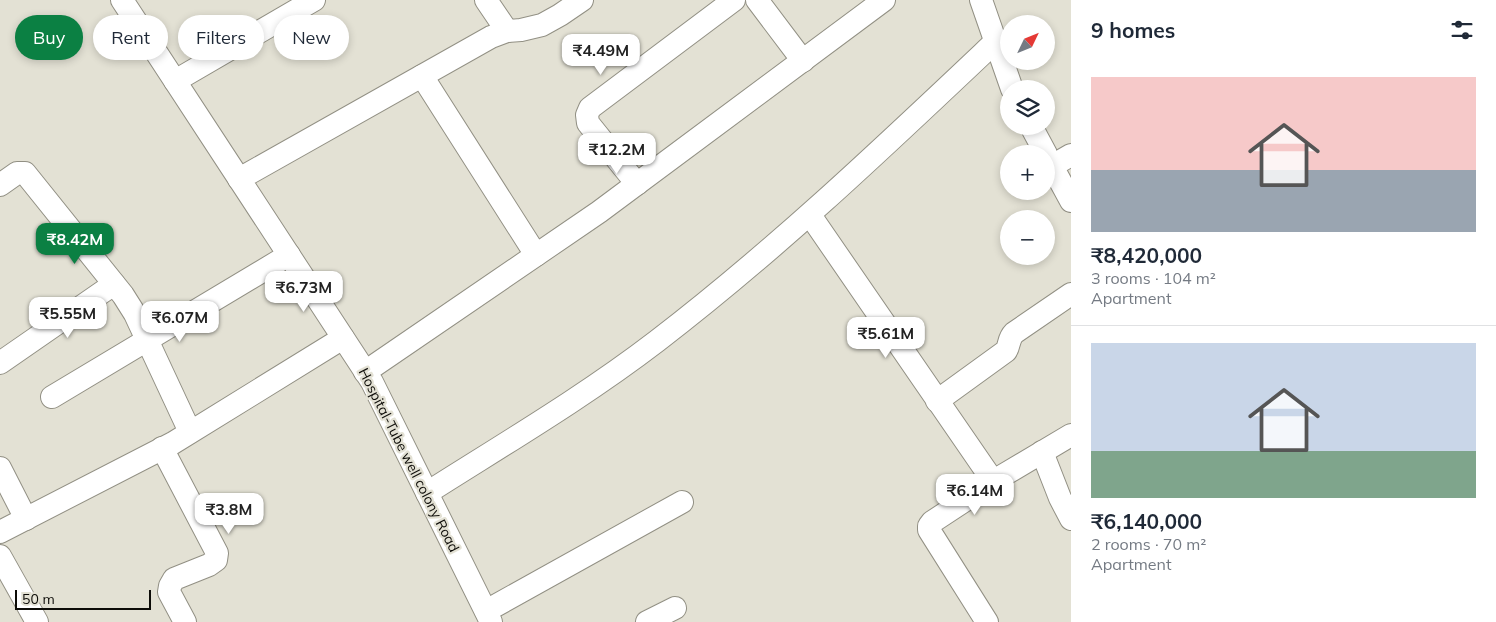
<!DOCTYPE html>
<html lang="en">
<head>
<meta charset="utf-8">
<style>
	body { margin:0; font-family:Mulish,sans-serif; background:#f6f6f7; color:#1f2937; height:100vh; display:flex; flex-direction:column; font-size:19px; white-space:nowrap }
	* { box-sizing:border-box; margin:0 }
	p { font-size:16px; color:#747a83 }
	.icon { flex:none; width:28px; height:28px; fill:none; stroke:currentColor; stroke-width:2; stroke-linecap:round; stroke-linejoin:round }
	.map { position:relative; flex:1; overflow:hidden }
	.sheet { display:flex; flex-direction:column; background:#fff; width:425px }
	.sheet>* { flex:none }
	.hud { position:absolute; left:15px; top:15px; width:475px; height:45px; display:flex; gap:10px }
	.needle { width:32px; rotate:47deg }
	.buttons { position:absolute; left:1000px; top:15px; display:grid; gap:10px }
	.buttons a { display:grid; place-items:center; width:55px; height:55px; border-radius:50%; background:#fff; box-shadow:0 2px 8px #0003; font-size:25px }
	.scale { position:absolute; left:15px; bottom:12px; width:136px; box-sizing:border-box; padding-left:5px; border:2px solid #0d0c08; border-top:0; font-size:14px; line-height:18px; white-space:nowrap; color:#0d0c08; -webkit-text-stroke:4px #e3e1d4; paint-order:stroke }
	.price { position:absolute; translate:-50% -42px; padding:0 11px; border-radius:10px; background:#fff; color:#222; font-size:16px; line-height:32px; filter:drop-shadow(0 1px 2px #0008) }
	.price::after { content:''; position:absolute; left:50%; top:30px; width:15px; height:11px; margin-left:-8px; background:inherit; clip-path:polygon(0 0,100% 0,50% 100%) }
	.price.active { background:#0b8043; color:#fff }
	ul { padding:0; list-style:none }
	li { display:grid; align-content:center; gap:10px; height:265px; padding:0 20px }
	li+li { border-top:1px solid #e0e1e3 }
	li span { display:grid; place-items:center; height:155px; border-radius:0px; color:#555 }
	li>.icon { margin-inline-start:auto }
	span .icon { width:90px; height:90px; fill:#fffc; stroke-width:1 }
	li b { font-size:21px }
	h2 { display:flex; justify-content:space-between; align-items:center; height:60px; padding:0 20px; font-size:21px }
	.pill { padding:0 18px; border-radius:22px; background:#fff; box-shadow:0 2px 8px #0003; font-size:18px; line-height:45px }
	.pill.active { background:#0b8043; color:#fff }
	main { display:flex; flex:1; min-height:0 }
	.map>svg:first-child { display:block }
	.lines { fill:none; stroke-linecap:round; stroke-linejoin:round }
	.minor-casing { stroke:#929084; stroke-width:24 }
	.minor { stroke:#fff; stroke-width:22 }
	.labels { text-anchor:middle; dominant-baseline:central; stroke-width:4.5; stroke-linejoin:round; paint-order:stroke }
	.street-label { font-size:14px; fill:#0d0c08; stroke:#e3e1d4 }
</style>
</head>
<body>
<main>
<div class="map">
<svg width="1071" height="622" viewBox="0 0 1071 622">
	<rect width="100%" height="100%" fill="#e3e1d4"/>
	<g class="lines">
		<g class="minor-casing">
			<g id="minor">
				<polyline points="122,0 372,382 491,622"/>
				<polyline points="486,0 507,31"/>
				<polyline points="757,0 803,61"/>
				<polyline points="981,0 1012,89"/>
				<polyline points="422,76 536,255"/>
				<polyline points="175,81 314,0"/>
				<polyline points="1031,126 1046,154"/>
				<polyline points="1046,155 1071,201"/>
				<polyline points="1052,166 1071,155"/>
				<polyline points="239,179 491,37 507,31 521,30 542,25 560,15 582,0"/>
				<polyline points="637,184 588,123 587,115 590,108 734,0"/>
				<polyline points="0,185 17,173 25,173 123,295 135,314 190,432"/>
				<polyline points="810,215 993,481"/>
				<polyline points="0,363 114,284"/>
				<polyline points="365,372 599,212 884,0"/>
				<polyline points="52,397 289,255"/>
				<path d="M937,401L1006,351C1010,345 1008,339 1014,333L1071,294"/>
				<polyline points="162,448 217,553 216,560 209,565 174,579 170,586 169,592 185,622"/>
				<polyline points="1042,452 1060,498 1071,519"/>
				<polyline points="0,468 26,519"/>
				<path d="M427,493C504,444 584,397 657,341C777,249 886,145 996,41"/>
				<polyline points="0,532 173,443 343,338"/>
				<polyline points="0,556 37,622"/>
				<polyline points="486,611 682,502"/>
				<polyline points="647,622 675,608"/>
				<polyline points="987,622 929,530 929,526 932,522 1002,476 1071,435"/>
			</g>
		</g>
		<use href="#minor" class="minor"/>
	</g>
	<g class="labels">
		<g class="street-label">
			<text transform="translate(409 460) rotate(63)">Hospital-Tube well colony Road</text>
		</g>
	</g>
</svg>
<div class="buttons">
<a><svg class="needle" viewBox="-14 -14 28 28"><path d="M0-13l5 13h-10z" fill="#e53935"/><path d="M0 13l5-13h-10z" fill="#747a83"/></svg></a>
<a><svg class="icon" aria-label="layers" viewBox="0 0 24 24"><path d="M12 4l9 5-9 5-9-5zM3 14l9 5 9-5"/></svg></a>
<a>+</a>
<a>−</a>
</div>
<div class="scale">50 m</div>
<b class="price" style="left:601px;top:76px">₹4.49M</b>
<b class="price" style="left:617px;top:175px">₹12.2M</b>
<b class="price active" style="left:75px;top:265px">₹8.42M</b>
<b class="price" style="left:304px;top:313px">₹6.73M</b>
<b class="price" style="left:68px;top:339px">₹5.55M</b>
<b class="price" style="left:180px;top:343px">₹6.07M</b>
<b class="price" style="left:886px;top:359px">₹5.61M</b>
<b class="price" style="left:975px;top:516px">₹6.14M</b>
<b class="price" style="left:229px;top:535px">₹3.8M</b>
<div class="hud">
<a class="pill active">Buy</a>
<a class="pill">Rent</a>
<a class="pill">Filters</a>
<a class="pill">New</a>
</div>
</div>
<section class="sheet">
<h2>9 homes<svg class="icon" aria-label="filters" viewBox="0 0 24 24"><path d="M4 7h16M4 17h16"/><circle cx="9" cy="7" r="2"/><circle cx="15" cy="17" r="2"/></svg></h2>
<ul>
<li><span style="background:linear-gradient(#f6c9c9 60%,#9aa5b1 0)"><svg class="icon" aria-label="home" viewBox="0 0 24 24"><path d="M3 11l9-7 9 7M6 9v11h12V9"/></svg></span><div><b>₹8,420,000</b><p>3 rooms · 104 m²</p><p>Apartment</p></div></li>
<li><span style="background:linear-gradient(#c9d6e8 70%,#7fa58c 0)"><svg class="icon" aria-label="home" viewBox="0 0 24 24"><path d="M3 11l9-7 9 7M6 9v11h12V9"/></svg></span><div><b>₹6,140,000</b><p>2 rooms · 70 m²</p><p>Apartment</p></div></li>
</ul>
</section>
</main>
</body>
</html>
